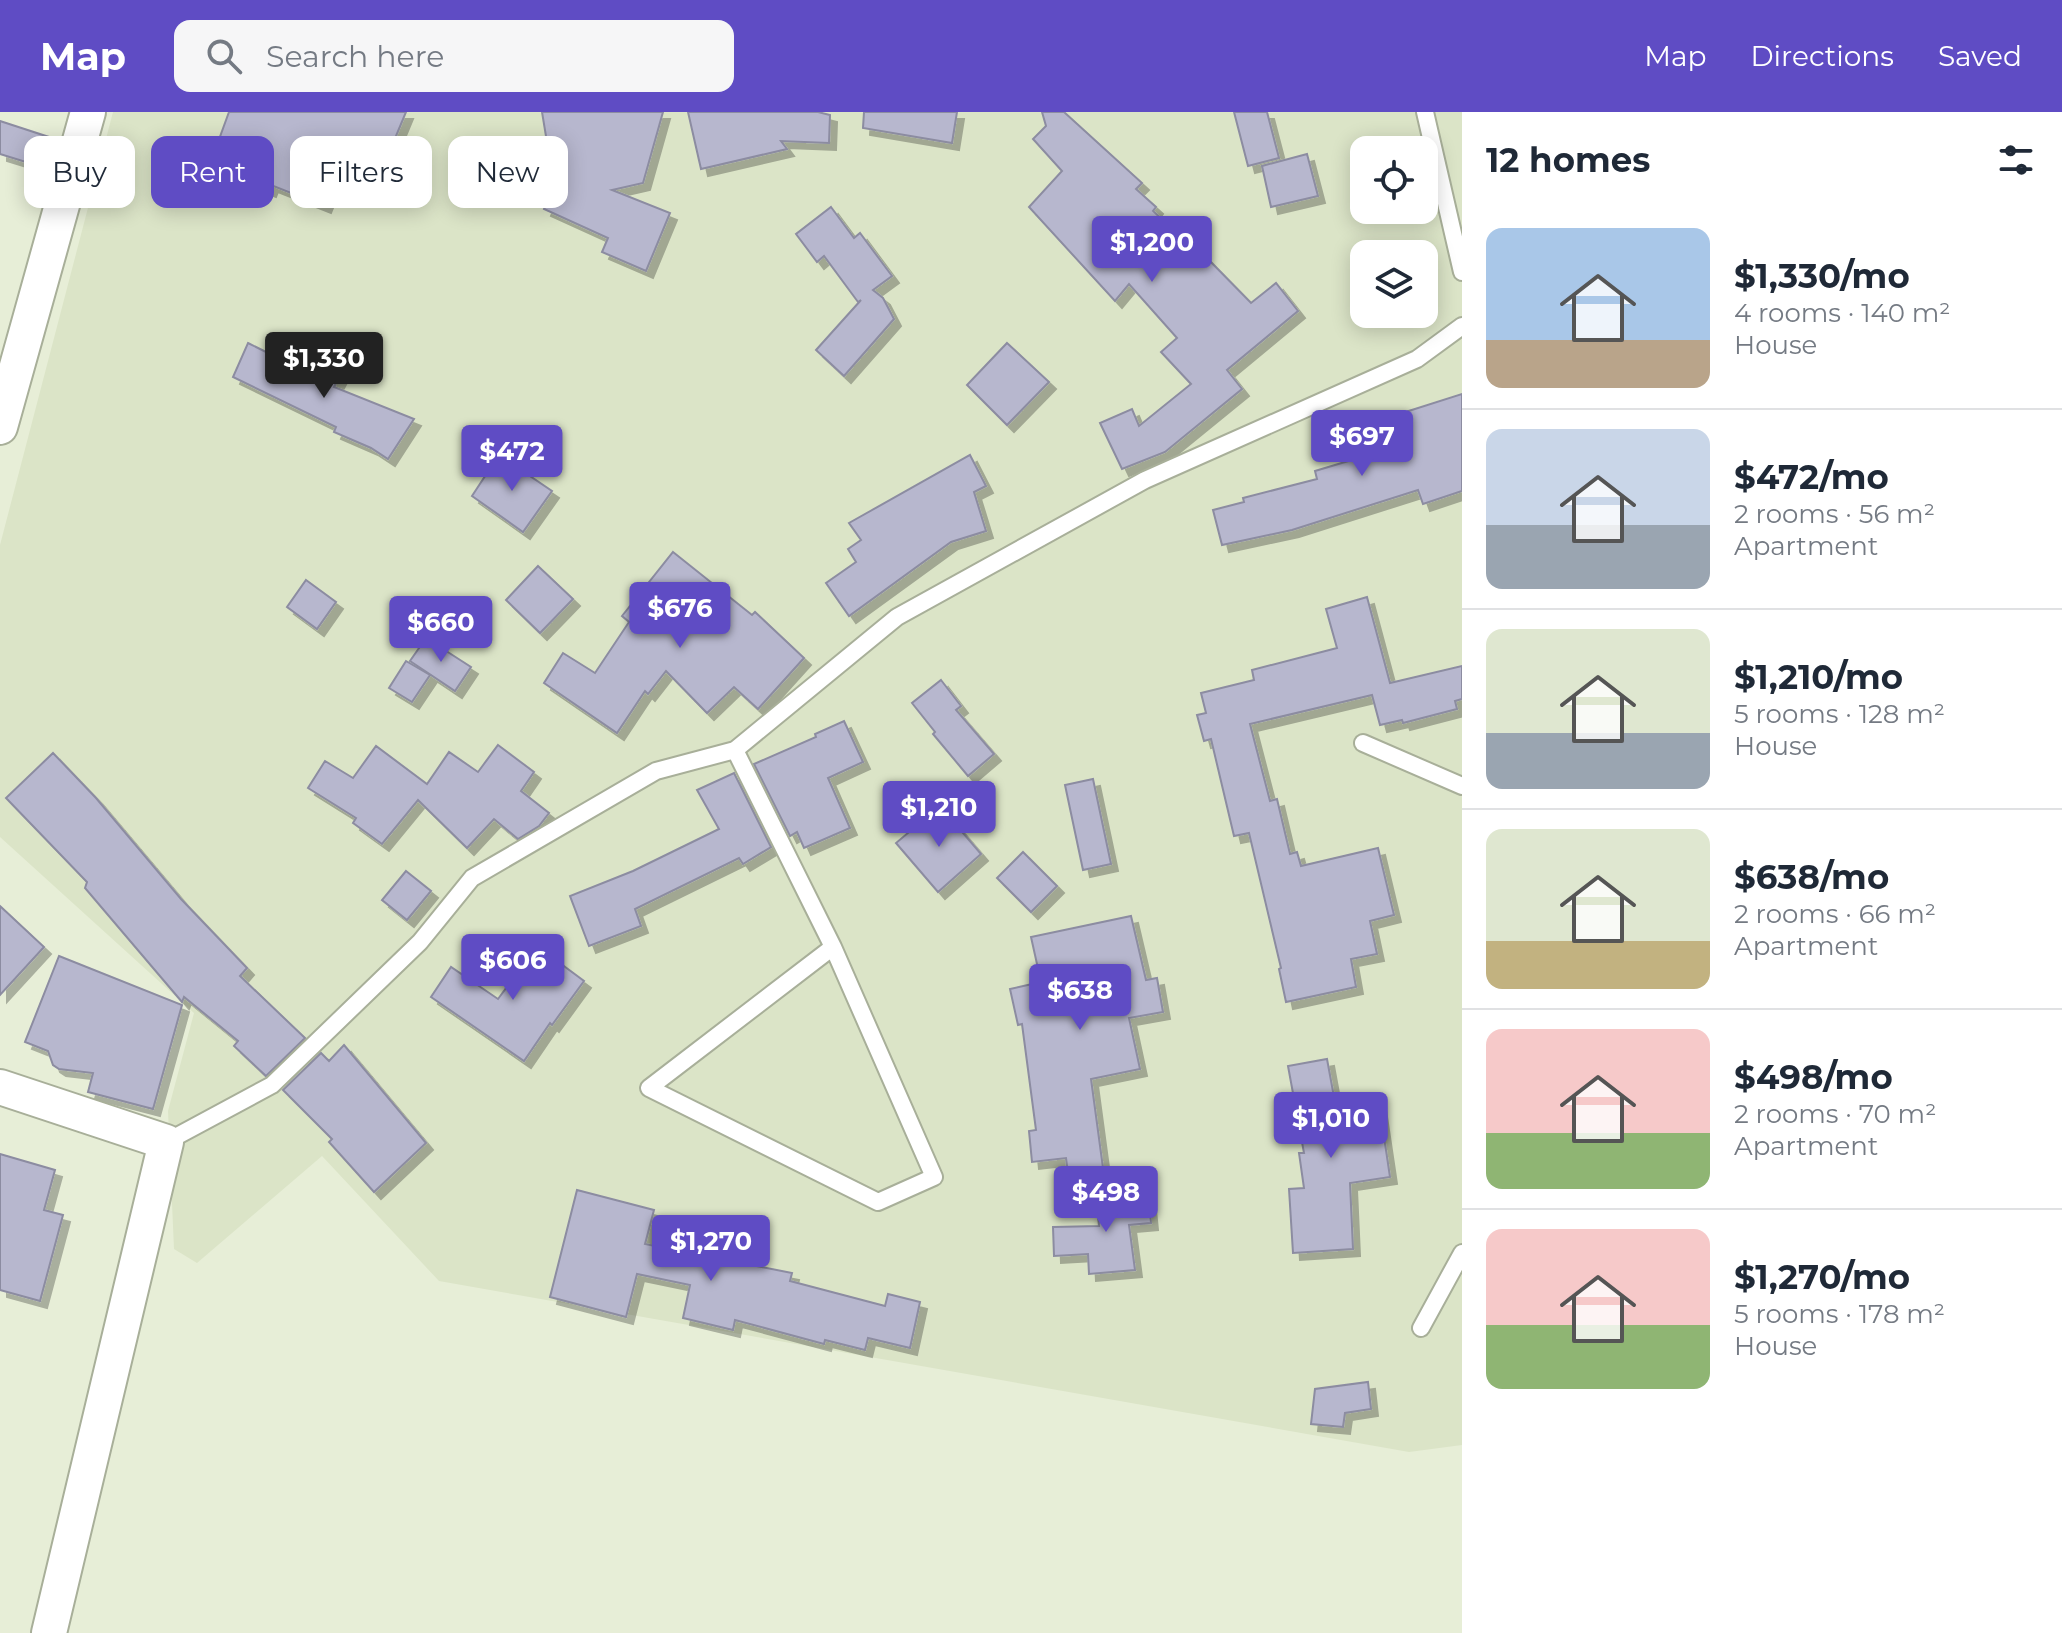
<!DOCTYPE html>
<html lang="en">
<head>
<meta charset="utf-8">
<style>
	body { margin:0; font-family:Montserrat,sans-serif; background:#f6f6f7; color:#1f2937; height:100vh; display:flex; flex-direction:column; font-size:30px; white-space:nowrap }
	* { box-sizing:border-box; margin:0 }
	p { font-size:26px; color:#747a83 }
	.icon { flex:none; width:44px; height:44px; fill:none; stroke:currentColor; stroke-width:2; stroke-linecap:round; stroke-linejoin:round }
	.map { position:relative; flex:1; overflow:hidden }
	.sheet { display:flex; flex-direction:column; background:#fff; width:600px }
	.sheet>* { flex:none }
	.banner { position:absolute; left:24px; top:24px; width:760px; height:72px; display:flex; gap:16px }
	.buttons { position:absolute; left:1350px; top:24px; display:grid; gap:16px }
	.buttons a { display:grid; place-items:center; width:88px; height:88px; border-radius:16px; background:#fff; box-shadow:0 4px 20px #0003; font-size:40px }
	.price { position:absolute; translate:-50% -68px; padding:0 18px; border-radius:8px; background:#5f4cc4; color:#fff; font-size:26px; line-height:52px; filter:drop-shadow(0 2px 4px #0008) }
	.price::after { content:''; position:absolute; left:50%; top:48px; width:24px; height:18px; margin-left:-12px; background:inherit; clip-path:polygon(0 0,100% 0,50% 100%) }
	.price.current { background:#222; color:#fff }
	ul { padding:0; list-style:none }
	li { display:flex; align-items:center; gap:24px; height:200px; padding:0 24px }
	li+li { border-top:2px solid #e0e1e3 }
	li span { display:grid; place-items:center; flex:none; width:224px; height:160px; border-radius:16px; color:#555 }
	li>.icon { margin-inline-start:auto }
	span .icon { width:96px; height:96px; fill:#fffc; stroke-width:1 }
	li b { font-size:34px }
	h2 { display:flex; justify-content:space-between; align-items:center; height:96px; padding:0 24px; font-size:34px }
	.pill { padding:0 28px; border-radius:16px; background:#fff; box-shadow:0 4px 20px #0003; font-size:28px; line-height:72px }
	.pill.current { background:#5f4cc4; color:#fff }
	header { display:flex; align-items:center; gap:48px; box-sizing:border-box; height:112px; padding:0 40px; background:#5f4cc4; color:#fff }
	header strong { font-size:38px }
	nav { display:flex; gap:44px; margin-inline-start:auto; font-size:28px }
	.search { width:560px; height:72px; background:#f6f6f7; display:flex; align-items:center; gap:20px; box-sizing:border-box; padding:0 28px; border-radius:16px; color:#747a83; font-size:30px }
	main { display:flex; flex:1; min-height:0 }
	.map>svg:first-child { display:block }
	.built { fill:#dbe4c7; fill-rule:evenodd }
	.building { fill:#b7b7ce; stroke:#8c8ca1; stroke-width:2; filter:url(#shadow) }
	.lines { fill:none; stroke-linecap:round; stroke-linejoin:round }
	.lane-casing { stroke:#a8af99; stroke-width:20 }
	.street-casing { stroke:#a8af99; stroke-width:38 }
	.lane { stroke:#fff; stroke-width:16 }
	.street { stroke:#fff; stroke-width:34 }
</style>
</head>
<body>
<header>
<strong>Map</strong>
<div class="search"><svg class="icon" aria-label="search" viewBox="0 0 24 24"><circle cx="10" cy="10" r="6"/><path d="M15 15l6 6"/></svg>Search here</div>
<nav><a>Map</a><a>Directions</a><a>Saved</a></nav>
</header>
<main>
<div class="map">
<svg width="1462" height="1521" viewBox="0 0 1462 1521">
	<defs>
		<filter id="shadow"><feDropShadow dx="7" dy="7" stdDeviation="0" flood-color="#0004"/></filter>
	</defs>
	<rect width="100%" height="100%" fill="#e7eed7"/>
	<path class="built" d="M113,0H1462V1333L1409,1340L439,1169L322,1044L197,1151L174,1137L168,999L194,901L0,725V433ZM1364,38H1424V98H1364ZM1364,142H1424V202H1364Z"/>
	<g class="building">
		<polygon points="229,0 406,0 384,53 347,37 324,94 271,73 269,78 209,55"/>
		<polygon points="542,0 663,0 643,71 612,78 670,101 646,159 602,140 608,126 544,97 554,73"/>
		<polygon points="688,0 818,0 830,3 829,31 781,29 787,37 701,57"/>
		<polygon points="864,0 957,0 952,31 863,16"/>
		<polygon points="1042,0 1064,0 1142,71 1136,77 1156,95 1153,99 1200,143 1202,141 1251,191 1276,171 1298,199 1227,258 1242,277 1165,340 1122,357 1100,311 1132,297 1139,314 1191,272 1161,240 1177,226 1129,172 1115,189 1029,95 1062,59 1033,27 1046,14"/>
		<polygon points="1234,0 1267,0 1279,46 1248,54"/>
		<polygon points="0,9 52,26 42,55 0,42"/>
		<polygon points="1307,42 1318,84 1271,95 1262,54"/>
		<polygon points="831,95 854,126 860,121 892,164 873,178 883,186 894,207 844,264 816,238 861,188 858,190 824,144 817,150 796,122"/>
		<polygon points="248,231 310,262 318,247 342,260 334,275 414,307 388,347 371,336 334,320 336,315 233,265"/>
		<polygon points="1007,231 1049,270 1007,313 967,273"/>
		<polygon points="1462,282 1462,379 1423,392 1418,378 1292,418 1222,433 1213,398 1244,390 1243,386 1317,367 1315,359 1402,333 1393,304"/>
		<polygon points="499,343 552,379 523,420 472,384"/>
		<polygon points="970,343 986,374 974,380 986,419 951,430 849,504 826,471 856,450 848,437 861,428 849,411"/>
		<polygon points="673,440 752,503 755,500 804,546 758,597 734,575 707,601 666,559 648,582 645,579 617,621 544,571 563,541 595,561 629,510 622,504"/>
		<polygon points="538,454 573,487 540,521 506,488"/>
		<polygon points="306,468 336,490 317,517 287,495"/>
		<polygon points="1367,485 1390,571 1462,554 1462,587 1455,589 1457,597 1403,611 1402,608 1380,613 1372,583 1250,612 1270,689 1277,687 1290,742 1297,740 1301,754 1378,736 1394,803 1370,809 1377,842 1351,847 1356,875 1286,890 1279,857 1281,856 1249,721 1234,724 1211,627 1204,629 1197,603 1206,601 1201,581 1254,568 1252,558 1337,536 1326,497"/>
		<polygon points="426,526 471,555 455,579 410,549"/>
		<polygon points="406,549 430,563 412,590 389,576"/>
		<polygon points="941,568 961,594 956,598 994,642 968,664 933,622 935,620 912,591"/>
		<polygon points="844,609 863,650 828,666 850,716 804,736 797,720 790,724 754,652 816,625 815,622"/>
		<polygon points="498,633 534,660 521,679 549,701 539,714 518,727 494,707 467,736 418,688 382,732 353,711 356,706 308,676 325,649 353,666 376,634 427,672 449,640 478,660"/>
		<polygon points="53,641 96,686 181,787 247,856 240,864 305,926 266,964 234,934 238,929 184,885 182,890 85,776 87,770 6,686"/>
		<polygon points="734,661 771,735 743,752 739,746 635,797 641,814 589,834 570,784 633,759 719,717 697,678"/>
		<polygon points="1093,667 1111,752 1083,758 1065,673"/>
		<polygon points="940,694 981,742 938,780 896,731"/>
		<polygon points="1023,740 1057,774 1031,800 997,766"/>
		<polygon points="406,759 431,779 407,808 382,788"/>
		<polygon points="0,794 44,835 0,883"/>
		<polygon points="1131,804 1146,868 1157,866 1163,900 1129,906 1140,957 1091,967 1103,1056 1068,1061 1066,1046 1032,1050 1029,1019 1036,1018 1022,912 1018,913 1010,877 1041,870 1031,825"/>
		<polygon points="537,834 584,869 552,913 550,911 524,949 431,885 451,855 498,887"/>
		<polygon points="59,844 182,893 153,997 88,980 93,961 59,957 53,953 48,939 25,930"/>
		<polygon points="344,933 426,1031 374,1080 329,1030 332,1027 283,978 321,941 329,949"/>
		<polygon points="1327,947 1336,996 1379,991 1390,1065 1350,1071 1353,1137 1293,1141 1289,1077 1304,1076 1299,1041 1304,1041 1288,954"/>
		<polygon points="0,1042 55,1058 44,1098 63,1103 40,1189 0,1178"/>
		<polygon points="577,1078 654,1098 645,1132 792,1161 790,1169 885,1194 888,1182 920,1190 910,1236 868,1226 865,1238 825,1228 824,1232 735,1208 733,1218 683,1206 690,1173 637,1162 626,1205 550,1185"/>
		<polygon points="1148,1081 1151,1111 1129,1113 1135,1158 1089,1162 1088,1142 1054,1144 1053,1115 1099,1114 1096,1086"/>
		<polygon points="1368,1270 1371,1297 1345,1301 1343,1315 1311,1312 1315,1277"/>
	</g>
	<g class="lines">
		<g class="lane-casing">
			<g id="lane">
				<polyline points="1425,0 1462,160"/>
				<polyline points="1363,631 1462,674"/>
				<polyline points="735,638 833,835 649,976 878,1090 934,1065 833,835"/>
				<polyline points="166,1030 272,973 420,830 472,766 656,659 735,638 897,505 1145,368 1417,247 1462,214"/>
				<polyline points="1421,1216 1462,1141"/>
			</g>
		</g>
		<g class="street-casing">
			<g id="street">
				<polyline points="0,315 88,0"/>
				<polyline points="0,975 166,1030 49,1521"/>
			</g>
		</g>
		<use href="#lane" class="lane"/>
		<use href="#street" class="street"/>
	</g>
</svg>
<div class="buttons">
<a><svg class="icon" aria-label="locate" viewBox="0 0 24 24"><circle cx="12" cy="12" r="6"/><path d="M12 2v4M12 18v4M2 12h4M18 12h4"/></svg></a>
<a><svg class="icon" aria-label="layers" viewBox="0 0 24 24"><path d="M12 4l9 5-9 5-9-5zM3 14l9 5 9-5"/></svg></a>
</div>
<b class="price" style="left:1152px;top:172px">$1,200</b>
<b class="price current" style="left:324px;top:288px">$1,330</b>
<b class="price" style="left:1362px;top:366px">$697</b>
<b class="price" style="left:512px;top:381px">$472</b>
<b class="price" style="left:680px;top:538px">$676</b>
<b class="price" style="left:441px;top:552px">$660</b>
<b class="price" style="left:939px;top:737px">$1,210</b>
<b class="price" style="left:513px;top:890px">$606</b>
<b class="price" style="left:1080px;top:920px">$638</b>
<b class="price" style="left:1331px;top:1048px">$1,010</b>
<b class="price" style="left:1106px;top:1122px">$498</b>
<b class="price" style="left:711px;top:1171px">$1,270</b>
<div class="banner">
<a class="pill">Buy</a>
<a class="pill current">Rent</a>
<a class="pill">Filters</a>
<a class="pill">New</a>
</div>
</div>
<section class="sheet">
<h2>12 homes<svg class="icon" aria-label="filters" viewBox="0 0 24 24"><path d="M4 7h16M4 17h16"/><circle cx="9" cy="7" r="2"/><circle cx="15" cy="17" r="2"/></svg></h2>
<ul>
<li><span style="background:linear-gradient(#a9c7e8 70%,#b9a48a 0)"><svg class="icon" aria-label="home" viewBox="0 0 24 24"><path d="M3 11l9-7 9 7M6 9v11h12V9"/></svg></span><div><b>$1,330/mo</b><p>4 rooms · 140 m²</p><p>House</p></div></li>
<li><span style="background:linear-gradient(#c9d6e8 60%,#9aa5b1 0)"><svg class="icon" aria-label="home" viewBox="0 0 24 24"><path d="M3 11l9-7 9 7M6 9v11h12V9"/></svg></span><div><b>$472/mo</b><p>2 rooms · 56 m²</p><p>Apartment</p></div></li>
<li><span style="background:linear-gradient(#dfe7d0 65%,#9aa5b1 0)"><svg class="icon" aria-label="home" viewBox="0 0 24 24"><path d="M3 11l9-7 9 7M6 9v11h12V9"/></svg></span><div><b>$1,210/mo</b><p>5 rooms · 128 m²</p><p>House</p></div></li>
<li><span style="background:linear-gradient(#dfe7d0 70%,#c2b280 0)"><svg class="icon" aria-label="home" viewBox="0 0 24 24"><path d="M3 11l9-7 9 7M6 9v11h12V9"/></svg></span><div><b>$638/mo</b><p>2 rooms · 66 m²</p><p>Apartment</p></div></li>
<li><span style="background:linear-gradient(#f6c9c9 65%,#8fb573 0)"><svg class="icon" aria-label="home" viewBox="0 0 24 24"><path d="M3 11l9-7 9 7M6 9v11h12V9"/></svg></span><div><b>$498/mo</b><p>2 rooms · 70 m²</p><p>Apartment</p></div></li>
<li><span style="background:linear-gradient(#f6c9c9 60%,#8fb573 0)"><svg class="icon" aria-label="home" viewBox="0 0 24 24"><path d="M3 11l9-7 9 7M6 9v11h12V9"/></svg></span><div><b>$1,270/mo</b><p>5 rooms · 178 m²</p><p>House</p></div></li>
</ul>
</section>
</main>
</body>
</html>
